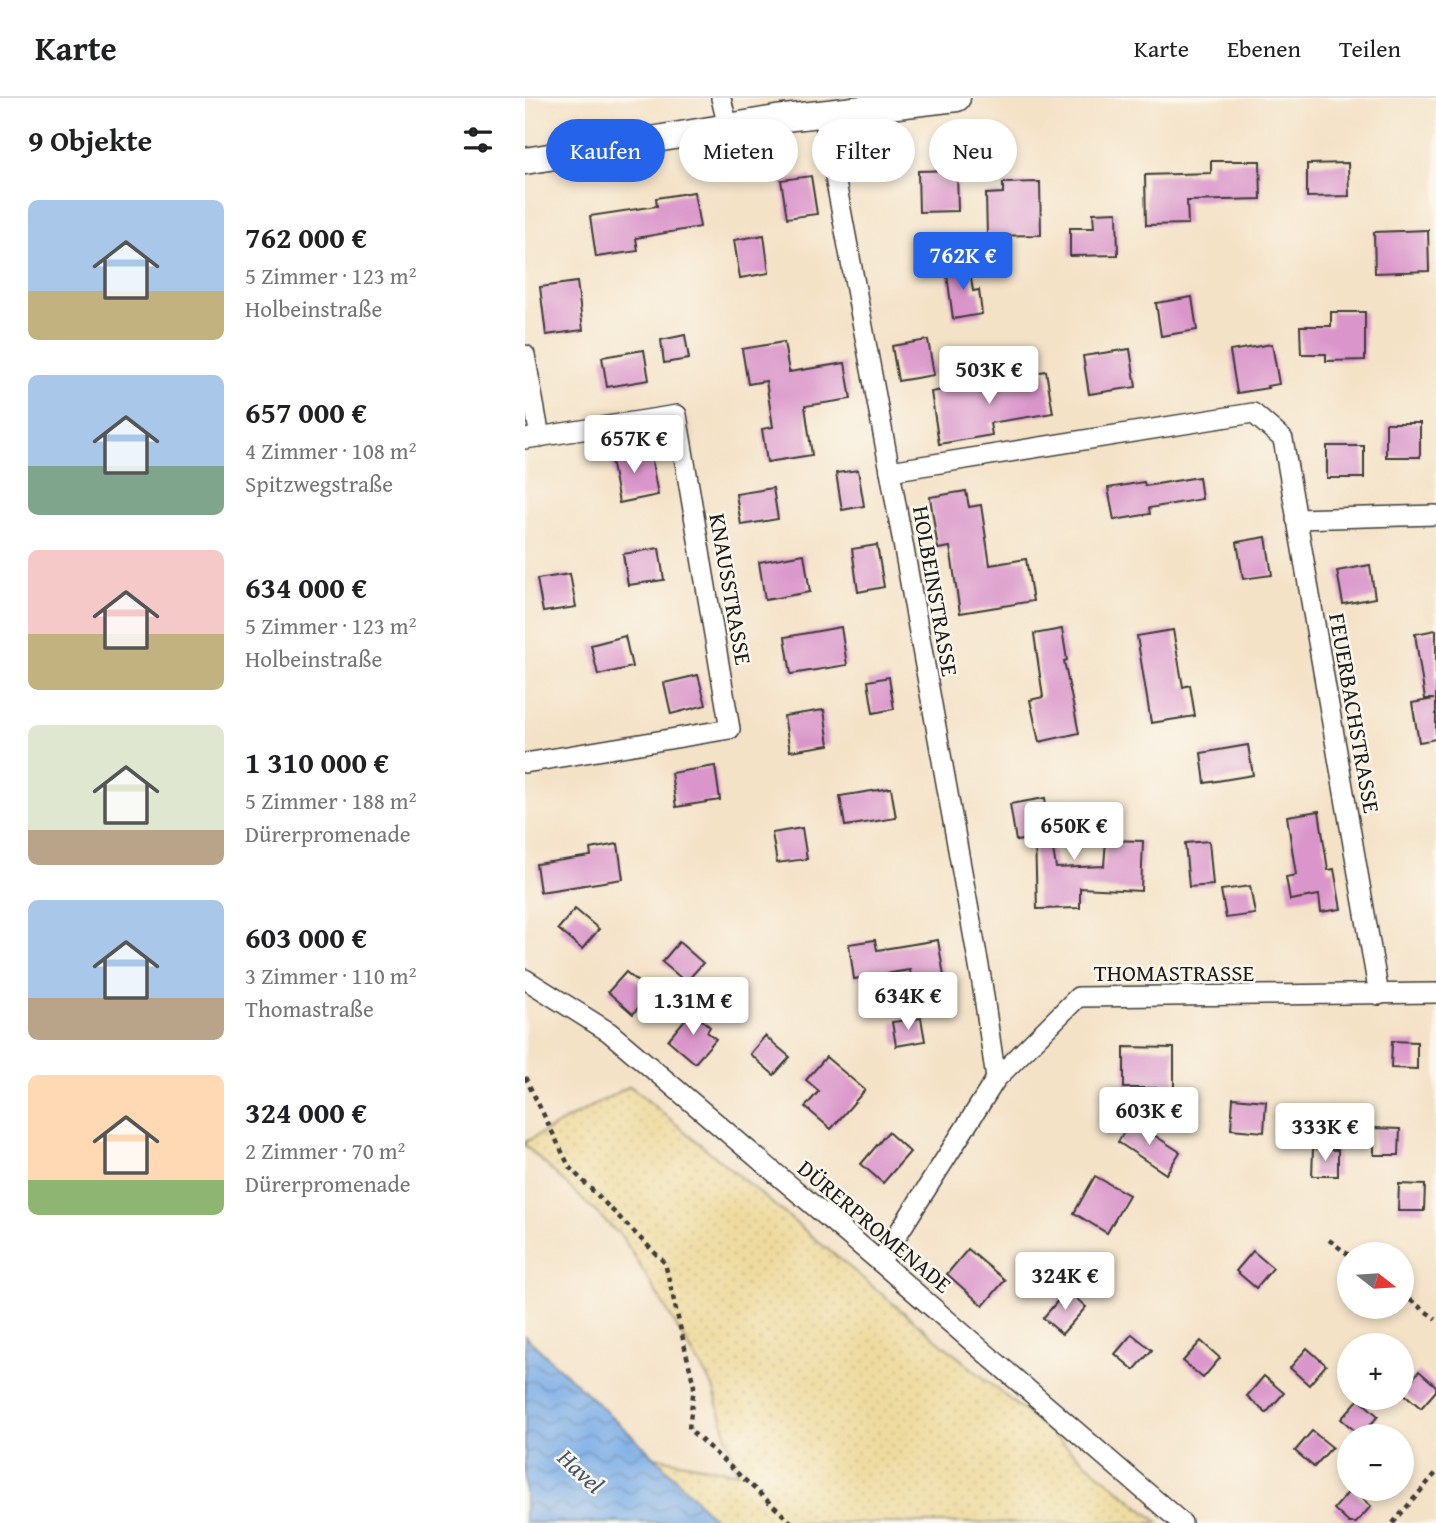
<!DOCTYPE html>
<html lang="de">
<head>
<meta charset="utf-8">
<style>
	body { margin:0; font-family:"Gentium Book Plus",serif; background:#f2f2f2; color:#202124; height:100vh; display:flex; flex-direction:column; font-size:26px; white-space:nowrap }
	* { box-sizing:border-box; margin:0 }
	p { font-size:23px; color:#757577 }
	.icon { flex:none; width:38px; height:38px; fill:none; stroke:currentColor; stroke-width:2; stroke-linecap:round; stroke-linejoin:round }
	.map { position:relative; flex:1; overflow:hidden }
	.side { display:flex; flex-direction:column; background:#fff; width:525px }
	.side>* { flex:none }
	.hud { position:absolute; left:21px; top:21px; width:665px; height:63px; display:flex; gap:14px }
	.needle { width:46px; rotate:107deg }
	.controls { position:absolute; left:812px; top:1144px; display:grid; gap:14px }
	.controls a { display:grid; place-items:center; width:77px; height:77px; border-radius:50%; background:#fff; box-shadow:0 4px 10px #0003; font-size:35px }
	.price { position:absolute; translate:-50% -60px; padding:0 16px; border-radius:7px; background:#fff; color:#222; font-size:23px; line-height:46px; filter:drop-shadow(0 2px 4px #0008) }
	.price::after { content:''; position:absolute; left:50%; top:42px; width:21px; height:16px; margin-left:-10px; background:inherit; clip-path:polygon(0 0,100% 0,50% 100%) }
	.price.on { background:#2563eb; color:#fff }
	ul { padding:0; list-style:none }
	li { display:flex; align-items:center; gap:21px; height:175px; padding:0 28px }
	li span { display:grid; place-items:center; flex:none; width:196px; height:140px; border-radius:10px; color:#555 }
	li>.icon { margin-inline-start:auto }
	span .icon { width:84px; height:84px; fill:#fffc; stroke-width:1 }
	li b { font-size:30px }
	h2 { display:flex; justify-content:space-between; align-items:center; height:84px; padding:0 28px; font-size:30px }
	.tag { padding:0 24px; border-radius:32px; background:#fff; box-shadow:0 4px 10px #0003; font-size:24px; line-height:63px }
	.tag.on { background:#2563eb; color:#fff }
	header { display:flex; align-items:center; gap:42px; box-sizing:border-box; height:98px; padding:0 35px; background:#fff; border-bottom:2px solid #e0e0e0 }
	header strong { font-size:33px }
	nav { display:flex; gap:38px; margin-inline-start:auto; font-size:24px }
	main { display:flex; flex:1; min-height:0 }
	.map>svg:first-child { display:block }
	.sand { fill:url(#sand-dots); stroke:#857b5d; stroke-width:2 }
	.water { fill:url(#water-waves); stroke:#4a6481; stroke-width:2 }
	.building { fill:#da96ca }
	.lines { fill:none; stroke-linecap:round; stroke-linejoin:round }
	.street-casing { stroke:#3c3a36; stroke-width:22 }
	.secondary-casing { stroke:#3c3a36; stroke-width:29 }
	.path { stroke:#3c3a36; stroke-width:4.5; stroke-dasharray:5 5; stroke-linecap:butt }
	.street { stroke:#fff; stroke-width:19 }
	.secondary { stroke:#fff; stroke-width:26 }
	.labels { text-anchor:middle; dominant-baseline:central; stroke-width:5; stroke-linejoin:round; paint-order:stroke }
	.street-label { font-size:23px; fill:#1c1c1c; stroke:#fbf7ec }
	.water-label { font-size:24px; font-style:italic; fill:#41566d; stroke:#fbf7ec }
</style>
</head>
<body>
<header>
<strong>Karte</strong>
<nav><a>Karte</a><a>Ebenen</a><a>Teilen</a></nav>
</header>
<main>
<section class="side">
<h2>9 Objekte<svg class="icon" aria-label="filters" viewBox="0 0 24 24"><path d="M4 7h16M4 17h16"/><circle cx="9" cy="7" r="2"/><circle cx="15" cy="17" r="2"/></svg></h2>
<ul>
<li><span style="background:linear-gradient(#a9c7e8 65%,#c2b280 0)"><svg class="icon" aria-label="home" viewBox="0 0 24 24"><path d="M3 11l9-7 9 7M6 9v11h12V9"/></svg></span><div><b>762 000 €</b><p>5 Zimmer · 123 m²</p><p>Holbeinstraße</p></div></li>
<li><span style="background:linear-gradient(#a9c7e8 65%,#7fa58c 0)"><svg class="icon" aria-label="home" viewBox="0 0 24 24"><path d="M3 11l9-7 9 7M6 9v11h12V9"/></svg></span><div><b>657 000 €</b><p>4 Zimmer · 108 m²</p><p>Spitzwegstraße</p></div></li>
<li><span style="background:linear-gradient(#f6c9c9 60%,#c2b280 0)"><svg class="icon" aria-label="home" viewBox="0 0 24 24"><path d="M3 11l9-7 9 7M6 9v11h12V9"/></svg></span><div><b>634 000 €</b><p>5 Zimmer · 123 m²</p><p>Holbeinstraße</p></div></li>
<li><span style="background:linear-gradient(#dfe7d0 75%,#b9a48a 0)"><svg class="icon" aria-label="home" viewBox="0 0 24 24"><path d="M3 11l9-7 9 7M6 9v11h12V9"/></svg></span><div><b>1 310 000 €</b><p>5 Zimmer · 188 m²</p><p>Dürerpromenade</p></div></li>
<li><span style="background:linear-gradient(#a9c7e8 70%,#b9a48a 0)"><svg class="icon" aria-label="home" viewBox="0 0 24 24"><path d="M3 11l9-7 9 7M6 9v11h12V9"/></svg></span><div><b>603 000 €</b><p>3 Zimmer · 110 m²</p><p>Thomastraße</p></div></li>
<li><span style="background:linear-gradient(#ffd9b3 75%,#8fb573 0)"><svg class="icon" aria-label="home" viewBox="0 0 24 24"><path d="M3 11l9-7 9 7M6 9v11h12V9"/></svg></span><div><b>324 000 €</b><p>2 Zimmer · 70 m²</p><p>Dürerpromenade</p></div></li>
</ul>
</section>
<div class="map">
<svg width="911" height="1425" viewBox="0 0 911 1425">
	<defs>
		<pattern id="sand-dots" width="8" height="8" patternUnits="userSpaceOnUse" patternTransform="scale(1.75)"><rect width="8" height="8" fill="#eeda9e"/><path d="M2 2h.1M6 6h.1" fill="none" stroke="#ccba88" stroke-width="1.8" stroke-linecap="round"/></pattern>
		<pattern id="water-waves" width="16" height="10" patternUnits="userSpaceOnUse" patternTransform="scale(1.75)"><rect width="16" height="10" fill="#79ace6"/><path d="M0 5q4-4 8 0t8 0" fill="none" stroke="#628bba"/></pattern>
	</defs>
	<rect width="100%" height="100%" fill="#fbf7ec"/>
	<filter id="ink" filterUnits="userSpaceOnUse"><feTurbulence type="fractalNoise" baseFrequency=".0143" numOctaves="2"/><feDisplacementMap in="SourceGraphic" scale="14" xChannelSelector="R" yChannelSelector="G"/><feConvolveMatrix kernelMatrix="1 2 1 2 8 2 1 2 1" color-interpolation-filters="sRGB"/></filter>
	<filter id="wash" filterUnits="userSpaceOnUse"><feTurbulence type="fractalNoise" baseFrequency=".00686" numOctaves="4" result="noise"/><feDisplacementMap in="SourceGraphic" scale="28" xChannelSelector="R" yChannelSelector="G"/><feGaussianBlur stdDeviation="1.57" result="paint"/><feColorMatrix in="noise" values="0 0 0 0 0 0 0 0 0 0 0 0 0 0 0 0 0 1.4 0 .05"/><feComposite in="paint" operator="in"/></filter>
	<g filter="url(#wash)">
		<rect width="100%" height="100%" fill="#f4e2c7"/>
		<polygon class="sand" points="105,988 559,1363 634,1425 193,1425 130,1359 212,1375 188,1289 98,1140 0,1047 0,1044"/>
		<polygon class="water" points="0,1238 130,1359 193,1425 0,1425"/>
		<g id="blocks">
			<g class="building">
				<polygon points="686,63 735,63 736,101 662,103 663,126 621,127 620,77 686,75"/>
				<polygon points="823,65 824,98 782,99 782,66"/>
				<polygon points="432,72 433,113 394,114 393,73"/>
				<polygon points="286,78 292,116 262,120 256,82"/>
				<polygon points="515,84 516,137 462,138 461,96 478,95 478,85"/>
				<polygon points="169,94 175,129 111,140 113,153 71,159 65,118 132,108 131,100"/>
				<polygon points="592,114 593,157 545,158 545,130 569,130 568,115"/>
				<polygon points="903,132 904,173 850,175 849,134"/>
				<polygon points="239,137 244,175 215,180 209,142"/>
				<polygon points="444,165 448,193 454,192 457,216 428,221 421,169"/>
				<polygon points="52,184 58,232 21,237 15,189"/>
				<polygon points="667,199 672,232 636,238 631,205"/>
				<polygon points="806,214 840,214 840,262 801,263 801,256 776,256 775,228 806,228"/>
				<polygon points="160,237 164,261 139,265 136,242"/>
				<polygon points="403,242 409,277 373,283 367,248"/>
				<polygon points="259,244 264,274 320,265 326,301 280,308 287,357 242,364 237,331 248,329 241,283 223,286 217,251"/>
				<polygon points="747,246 754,286 742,288 743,290 712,295 705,253"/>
				<polygon points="605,251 611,289 564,296 558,258"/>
				<polygon points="119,252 124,282 82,289 77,259"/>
				<polygon points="521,273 528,315 465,325 467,337 414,346 406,294"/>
				<rect x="861" y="325" width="34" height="34"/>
				<polygon points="124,348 133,397 94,405 85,356"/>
				<rect x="802" y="348" width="37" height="32"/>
				<polygon points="333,372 339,408 317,412 311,375"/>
				<polygon points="674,379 677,401 624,410 625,416 589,422 583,390 619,384 620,388"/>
				<polygon points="248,390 253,421 216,427 211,396"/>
				<polygon points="441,393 444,409 456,407 465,467 501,461 508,503 435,515 425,449 413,451 405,399"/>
				<polygon points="741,439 747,477 718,481 712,444"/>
				<polygon points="352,447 359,489 333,494 327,451"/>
				<polygon points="134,450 139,482 103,487 98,456"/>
				<polygon points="279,456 285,494 240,502 234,464"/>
				<polygon points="845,467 850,500 818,506 812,473"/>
				<polygon points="45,476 51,509 18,514 12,481"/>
				<polygon points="316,529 322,567 266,576 260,539"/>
				<polygon points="537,531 542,562 539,563 554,635 514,644 505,602 518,599 509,536"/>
				<polygon points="648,532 658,589 665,587 670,618 626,625 612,538"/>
				<polygon points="911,532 911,641 894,644 887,605 909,601 900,601 890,536"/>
				<polygon points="100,538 107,569 73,577 66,547"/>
				<polygon points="173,577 181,607 146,616 139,585"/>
				<polygon points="364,579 369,611 348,615 343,583"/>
				<polygon points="299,612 304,647 265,653 259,618"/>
				<polygon points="723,647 728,677 680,685 676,655"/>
				<polygon points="190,668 195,702 151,709 146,675"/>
				<polygon points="366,690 371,720 320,728 315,698"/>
				<polygon points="520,700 531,770 579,768 581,742 618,743 616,793 555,790 555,810 512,811 510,740 491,743 485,706"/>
				<polygon points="794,713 803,772 809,771 816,811 796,814 794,797 765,802 761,779 771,777 762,718"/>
				<polygon points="277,730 282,761 252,765 247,735"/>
				<polygon points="684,743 688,787 664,789 660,745"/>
				<polygon points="93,746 98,781 15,794 11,766 66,758 65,751"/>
				<polygon points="725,788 730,816 701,820 696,792"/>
				<polygon points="50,811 74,831 57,851 33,831"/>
				<polygon points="350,842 352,852 413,842 419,878 387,883 385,872 329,881 324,846"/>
				<polygon points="154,844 178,865 161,884 137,864"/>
				<polygon points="101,874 126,895 108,916 83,894"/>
				<polygon points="167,913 185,929 182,934 191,941 170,965 143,942"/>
				<polygon points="396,920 400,943 371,948 367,924"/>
				<polygon points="240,938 265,959 249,977 225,956"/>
				<polygon points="867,943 892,944 892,971 866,970"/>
				<polygon points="599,949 649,950 649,990 599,990"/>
				<polygon points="301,959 340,992 306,1031 280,1009 294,993 281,982"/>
				<polygon points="708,1000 741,1003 739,1034 706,1031"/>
				<polygon points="606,1022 655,1054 641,1076 593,1044"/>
				<polygon points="849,1030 875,1031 874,1057 849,1057"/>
				<polygon points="363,1034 385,1054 358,1085 336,1066"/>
				<polygon points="788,1051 813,1052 813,1078 787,1078"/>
				<polygon points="570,1078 604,1097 582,1135 549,1115"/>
				<polygon points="874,1086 900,1087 899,1113 873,1113"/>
				<polygon points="443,1151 480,1182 458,1208 422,1176"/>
				<polygon points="728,1153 748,1170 731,1190 711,1173"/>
				<polygon points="542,1192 561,1209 537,1236 518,1220"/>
				<polygon points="607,1236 627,1252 609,1272 590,1256"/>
				<polygon points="676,1243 695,1260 678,1280 658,1263"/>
				<polygon points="782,1250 801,1267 784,1287 765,1270"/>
				<polygon points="894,1273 911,1288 911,1293 896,1310 877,1294"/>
				<polygon points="739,1278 759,1295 741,1315 722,1298"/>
				<polygon points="834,1301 853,1318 836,1338 816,1321"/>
				<polygon points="787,1333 807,1349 789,1369 770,1353"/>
				<polygon points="826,1391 846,1408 831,1425 824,1425 809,1411"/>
			</g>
		</g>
	</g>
	<g filter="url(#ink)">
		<use href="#blocks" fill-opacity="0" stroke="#3c3a36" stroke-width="2"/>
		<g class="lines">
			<g class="street-casing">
				<g id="street">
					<polyline points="196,0 203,29"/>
					<polyline points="298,15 365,373 457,885 471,981"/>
					<polyline points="0,257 15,339"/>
					<polyline points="0,341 152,317 205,631 0,665"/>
					<polyline points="365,373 728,315 758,341 854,897"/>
					<polyline points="771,421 911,417"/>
					<polyline points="0,881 84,934 355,1164 657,1425"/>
					<polyline points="355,1164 471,981 553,899 911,895"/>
				</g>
			</g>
			<g class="secondary-casing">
				<polyline id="secondary" points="0,63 251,21 432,0"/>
			</g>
			<g class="path">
				<polyline points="0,979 45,1070 140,1165 169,1288 164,1331 267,1425"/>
				<polyline points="804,1142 824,1157"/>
				<polyline points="877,1196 911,1221"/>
				<polyline points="868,1425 911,1375"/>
			</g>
			<use href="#street" class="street"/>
			<use href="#secondary" class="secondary"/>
		</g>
	</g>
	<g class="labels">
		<g class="street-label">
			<text transform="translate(206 491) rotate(80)">KNAUSSTRASSE</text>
			<text transform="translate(411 493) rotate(80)">HOLBEINSTRASSE</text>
			<text transform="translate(830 615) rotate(80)">FEUERBACHSTRASSE</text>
			<text x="649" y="874">THOMASTRASSE</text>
			<text transform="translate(350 1128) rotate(40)">DÜRERPROMENADE</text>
		</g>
		<g class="water-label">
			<text transform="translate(56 1373) rotate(43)">Havel</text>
		</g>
	</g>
</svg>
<div class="controls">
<a><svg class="needle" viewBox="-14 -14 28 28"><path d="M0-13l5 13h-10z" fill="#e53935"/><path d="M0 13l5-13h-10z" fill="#757577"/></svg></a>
<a>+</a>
<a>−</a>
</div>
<b class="price on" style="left:438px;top:194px">762K €</b>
<b class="price" style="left:464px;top:308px">503K €</b>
<b class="price" style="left:109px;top:377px">657K €</b>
<b class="price" style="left:549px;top:764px">650K €</b>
<b class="price" style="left:383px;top:934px">634K €</b>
<b class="price" style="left:168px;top:939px">1.31M €</b>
<b class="price" style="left:624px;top:1049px">603K €</b>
<b class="price" style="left:800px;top:1065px">333K €</b>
<b class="price" style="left:540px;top:1214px">324K €</b>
<div class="hud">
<a class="tag on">Kaufen</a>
<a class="tag">Mieten</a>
<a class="tag">Filter</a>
<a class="tag">Neu</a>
</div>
</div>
</main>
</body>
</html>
